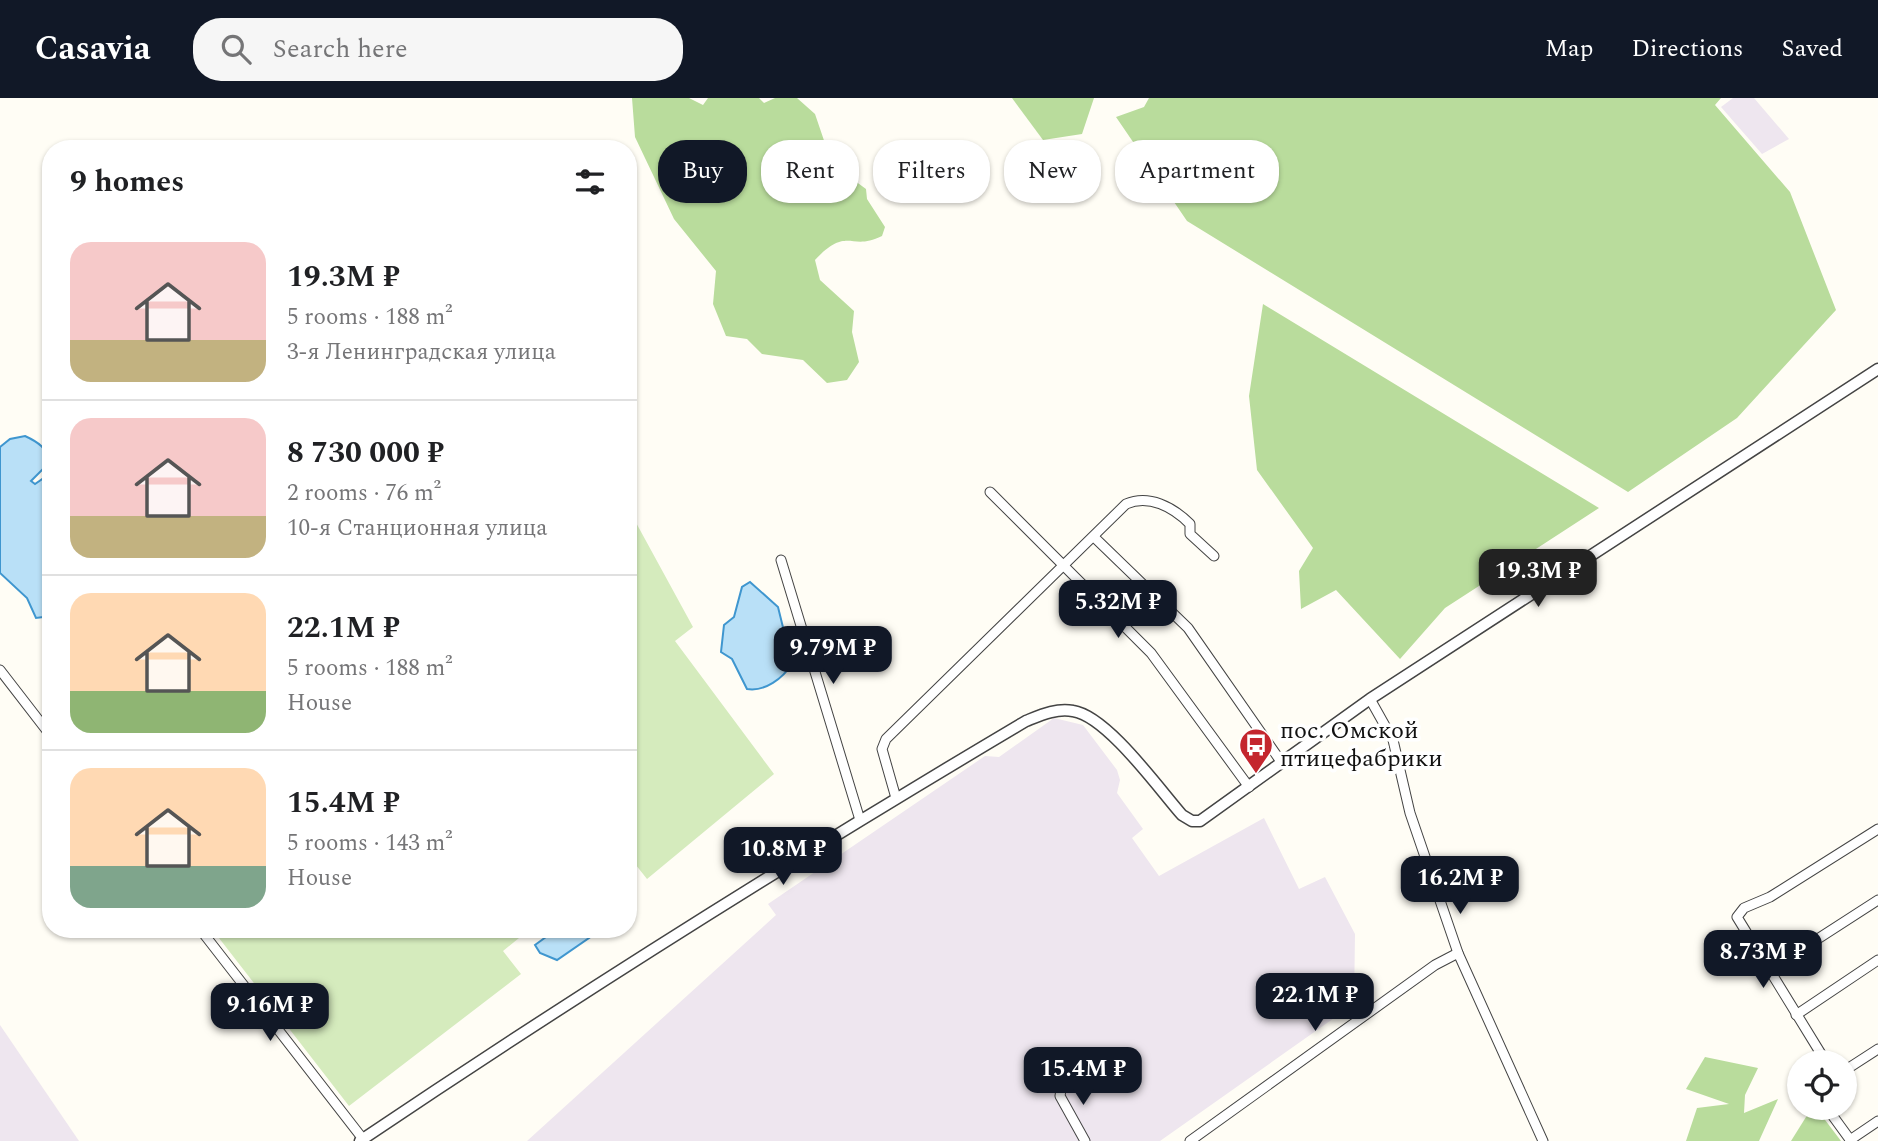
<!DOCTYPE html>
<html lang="en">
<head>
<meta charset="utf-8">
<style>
	body { margin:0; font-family:Spectral,serif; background:#f6f6f6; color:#202124; height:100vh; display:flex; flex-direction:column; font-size:26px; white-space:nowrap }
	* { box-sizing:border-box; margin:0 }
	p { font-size:23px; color:#757577 }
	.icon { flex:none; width:38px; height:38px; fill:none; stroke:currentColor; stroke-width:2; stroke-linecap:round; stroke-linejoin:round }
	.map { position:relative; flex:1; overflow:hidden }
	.panel { position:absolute; left:42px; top:42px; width:595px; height:798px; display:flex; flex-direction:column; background:#fff; border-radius:28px; box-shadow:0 2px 5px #0004 }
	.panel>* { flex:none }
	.banner { position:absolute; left:658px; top:42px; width:665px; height:63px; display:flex; gap:14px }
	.buttons { position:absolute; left:1787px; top:952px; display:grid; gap:14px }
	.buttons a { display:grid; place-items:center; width:70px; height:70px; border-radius:50%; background:#fff; box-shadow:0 2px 5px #0004; font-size:35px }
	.price { position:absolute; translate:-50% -60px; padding:0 16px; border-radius:14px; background:#111827; color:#fff; font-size:23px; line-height:46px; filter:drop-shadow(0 2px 4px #0008) }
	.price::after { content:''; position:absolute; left:50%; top:42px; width:21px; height:16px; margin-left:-10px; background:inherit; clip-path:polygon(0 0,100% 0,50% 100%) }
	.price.current { background:#222; color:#fff }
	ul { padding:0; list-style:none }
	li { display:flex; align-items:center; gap:21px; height:175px; padding:0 28px }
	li+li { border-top:2px solid #e0e0e0 }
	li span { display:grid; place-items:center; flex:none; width:196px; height:140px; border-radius:21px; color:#555 }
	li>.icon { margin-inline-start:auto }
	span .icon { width:84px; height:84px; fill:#fffc; stroke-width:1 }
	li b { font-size:30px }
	h2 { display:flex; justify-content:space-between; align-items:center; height:84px; padding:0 28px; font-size:30px }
	.tag { padding:0 24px; border-radius:28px; background:#fff; box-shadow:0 2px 5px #0004; font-size:24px; line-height:63px }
	.tag.current { background:#111827; color:#fff }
	header { display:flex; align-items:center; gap:42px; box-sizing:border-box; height:98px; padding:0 35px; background:#111827; color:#fff }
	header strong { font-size:33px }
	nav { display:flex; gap:38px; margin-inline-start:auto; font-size:24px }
	.search { width:490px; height:63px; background:#f6f6f6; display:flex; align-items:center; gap:18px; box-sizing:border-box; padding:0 24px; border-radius:28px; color:#757577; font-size:26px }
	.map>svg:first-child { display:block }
	.industrial { fill:#eee6ef }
	.green { fill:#d5ebbd }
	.forest { fill:#b9dc9c }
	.water { fill:#b9e0f7; stroke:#3f96cf; stroke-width:2 }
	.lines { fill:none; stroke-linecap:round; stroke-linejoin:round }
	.minor-casing { stroke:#444; stroke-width:11 }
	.tertiary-casing { stroke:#444; stroke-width:13 }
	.minor { stroke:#fff; stroke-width:9 }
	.tertiary { stroke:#fff; stroke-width:10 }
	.labels { text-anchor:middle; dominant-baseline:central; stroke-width:7; stroke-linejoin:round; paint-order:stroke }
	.poi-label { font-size:24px; fill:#111; stroke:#fff; text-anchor:start }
</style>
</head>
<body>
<header>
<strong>Casavia</strong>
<div class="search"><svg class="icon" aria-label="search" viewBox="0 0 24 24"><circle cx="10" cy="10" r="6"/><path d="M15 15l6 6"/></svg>Search here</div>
<nav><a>Map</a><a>Directions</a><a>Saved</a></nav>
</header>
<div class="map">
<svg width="1878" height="1043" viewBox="0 0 1878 1043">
	<rect width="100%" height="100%" fill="#fffdf5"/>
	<g class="industrial">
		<polygon points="1733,0 1754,0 1789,41 1762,56 1721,9"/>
		<polygon points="1054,620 1083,627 1117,672 1120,682 1117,695 1143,731 1132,740 1159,778 1264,720 1299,791 1325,779 1355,836 1354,906 1160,1043 527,1043 776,817 768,806 985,658 999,659"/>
		<polygon points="0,927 79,1043 0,1043"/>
	</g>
	<g class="green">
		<polygon points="628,410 693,529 675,543 774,676 647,781 628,757"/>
		<polygon points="212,831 530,831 503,853 521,876 349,1008"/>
	</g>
	<g class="forest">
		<path d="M632,0H689L703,7L708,0H759L764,5L775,0H797L815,16L832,66L866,91L867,101L885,129L882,138C850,154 848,127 815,162L820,182L854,213L852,234L859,264L847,282L827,285L803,262L762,256L747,241L726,238L713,206L716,173L674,121L635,39Z"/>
		<polygon points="1012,0 1094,0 1082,36 1043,42"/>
		<polygon points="1149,0 1721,0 1715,7 1790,94 1836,212 1737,320 1628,394 1187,123 1116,19 1144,9"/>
		<polygon points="1263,206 1599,410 1445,510 1400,561 1336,492 1301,511 1299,473 1313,450 1257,372 1249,298"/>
		<polygon points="1705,959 1758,970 1745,997 1744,1015 1778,1001 1759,1043 1686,1043 1697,1010 1729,1006 1686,991"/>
		<polygon points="1816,1010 1841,1043 1791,1043 1806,1019"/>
	</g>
	<g class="water">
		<path d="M25,338C38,344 47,350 50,364L31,383L35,386L51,375V518L36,520L27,500L0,475V349L10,341Z"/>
		<path d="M750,484L778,509L792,566C783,580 765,594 747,591L732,561L721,554L724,527L734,519L742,489Z"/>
		<polygon points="557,831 602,831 557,862 540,855 535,847"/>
	</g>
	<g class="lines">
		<g class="minor-casing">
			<g id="minor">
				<polyline points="990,394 1151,555 1249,689"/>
				<polyline points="1094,439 1188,530 1282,665"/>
				<polyline points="781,462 860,722"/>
				<polyline points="0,572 51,638"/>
				<polyline points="1370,601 1393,642 1410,715 1458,855 1543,1043"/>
				<path d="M896,700L882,651L886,641L1126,406C1149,396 1173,409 1190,426V436L1214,458"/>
				<polyline points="200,831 363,1041"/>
				<polyline points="1768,873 1878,802"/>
				<polyline points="1796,917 1878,862"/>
				<polyline points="1826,964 1737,819 1744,810 1770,799 1878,731"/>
				<polyline points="1064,971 1060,998 1085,1043"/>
				<polyline points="1844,973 1878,951"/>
				<polyline points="1827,1010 1851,1043"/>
				<polyline points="1850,1042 1878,1023"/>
				<polyline points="1190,1043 1435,867 1458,855"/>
			</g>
		</g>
		<g class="tertiary-casing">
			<path id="tertiary" d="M360,1043C578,896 800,757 1026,623C1041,617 1056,610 1073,613C1107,618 1159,691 1182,717L1192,723H1200L1370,601L1878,271"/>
		</g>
		<use href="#minor" class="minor"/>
		<use href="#tertiary" class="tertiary"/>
	</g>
	<defs>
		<g id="bus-pin" transform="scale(1.75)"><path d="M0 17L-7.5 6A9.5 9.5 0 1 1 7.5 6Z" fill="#c4262e" stroke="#fff"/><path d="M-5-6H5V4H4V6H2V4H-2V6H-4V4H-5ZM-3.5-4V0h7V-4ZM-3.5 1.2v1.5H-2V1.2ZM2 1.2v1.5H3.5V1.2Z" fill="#fff"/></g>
	</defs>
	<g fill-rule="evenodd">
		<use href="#bus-pin" x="1256" y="647"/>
	</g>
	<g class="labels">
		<g class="poi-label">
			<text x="1280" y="633">пос. Омской<tspan x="1280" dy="28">птицефабрики</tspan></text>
		</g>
	</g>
</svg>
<div class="buttons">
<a><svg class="icon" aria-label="locate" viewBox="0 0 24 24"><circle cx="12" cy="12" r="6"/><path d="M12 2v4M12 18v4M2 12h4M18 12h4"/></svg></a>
</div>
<b class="price current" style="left:1538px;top:511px">19.3M ₽</b>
<b class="price" style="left:1118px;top:542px">5.32M ₽</b>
<b class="price" style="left:833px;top:588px">9.79M ₽</b>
<b class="price" style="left:783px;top:789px">10.8M ₽</b>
<b class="price" style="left:1460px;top:818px">16.2M ₽</b>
<b class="price" style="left:1763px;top:892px">8.73M ₽</b>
<b class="price" style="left:1315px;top:935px">22.1M ₽</b>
<b class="price" style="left:270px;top:945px">9.16M ₽</b>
<b class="price" style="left:1083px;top:1009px">15.4M ₽</b>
<div class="banner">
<a class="tag current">Buy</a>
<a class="tag">Rent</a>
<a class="tag">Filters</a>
<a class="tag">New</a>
<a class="tag">Apartment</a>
</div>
<section class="panel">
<h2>9 homes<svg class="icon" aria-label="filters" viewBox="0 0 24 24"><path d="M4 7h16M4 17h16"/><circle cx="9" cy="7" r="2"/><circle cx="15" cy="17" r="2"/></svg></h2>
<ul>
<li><span style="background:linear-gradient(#f6c9c9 70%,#c2b280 0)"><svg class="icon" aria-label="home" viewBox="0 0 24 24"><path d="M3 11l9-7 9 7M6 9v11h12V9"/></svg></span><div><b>19.3M ₽</b><p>5 rooms · 188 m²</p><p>3-я Ленинградская улица</p></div></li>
<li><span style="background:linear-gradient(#f6c9c9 70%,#c2b280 0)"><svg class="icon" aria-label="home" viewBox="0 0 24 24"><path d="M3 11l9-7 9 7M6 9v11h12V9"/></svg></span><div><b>8 730 000 ₽</b><p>2 rooms · 76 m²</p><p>10-я Станционная улица</p></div></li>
<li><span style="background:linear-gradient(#ffd9b3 70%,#8fb573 0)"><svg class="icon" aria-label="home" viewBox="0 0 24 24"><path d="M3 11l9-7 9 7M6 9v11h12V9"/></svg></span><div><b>22.1M ₽</b><p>5 rooms · 188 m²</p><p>House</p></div></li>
<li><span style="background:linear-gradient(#ffd9b3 70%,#7fa58c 0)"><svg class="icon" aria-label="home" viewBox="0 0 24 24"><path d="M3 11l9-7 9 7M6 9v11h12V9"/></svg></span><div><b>15.4M ₽</b><p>5 rooms · 143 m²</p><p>House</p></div></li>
</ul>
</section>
</div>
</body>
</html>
